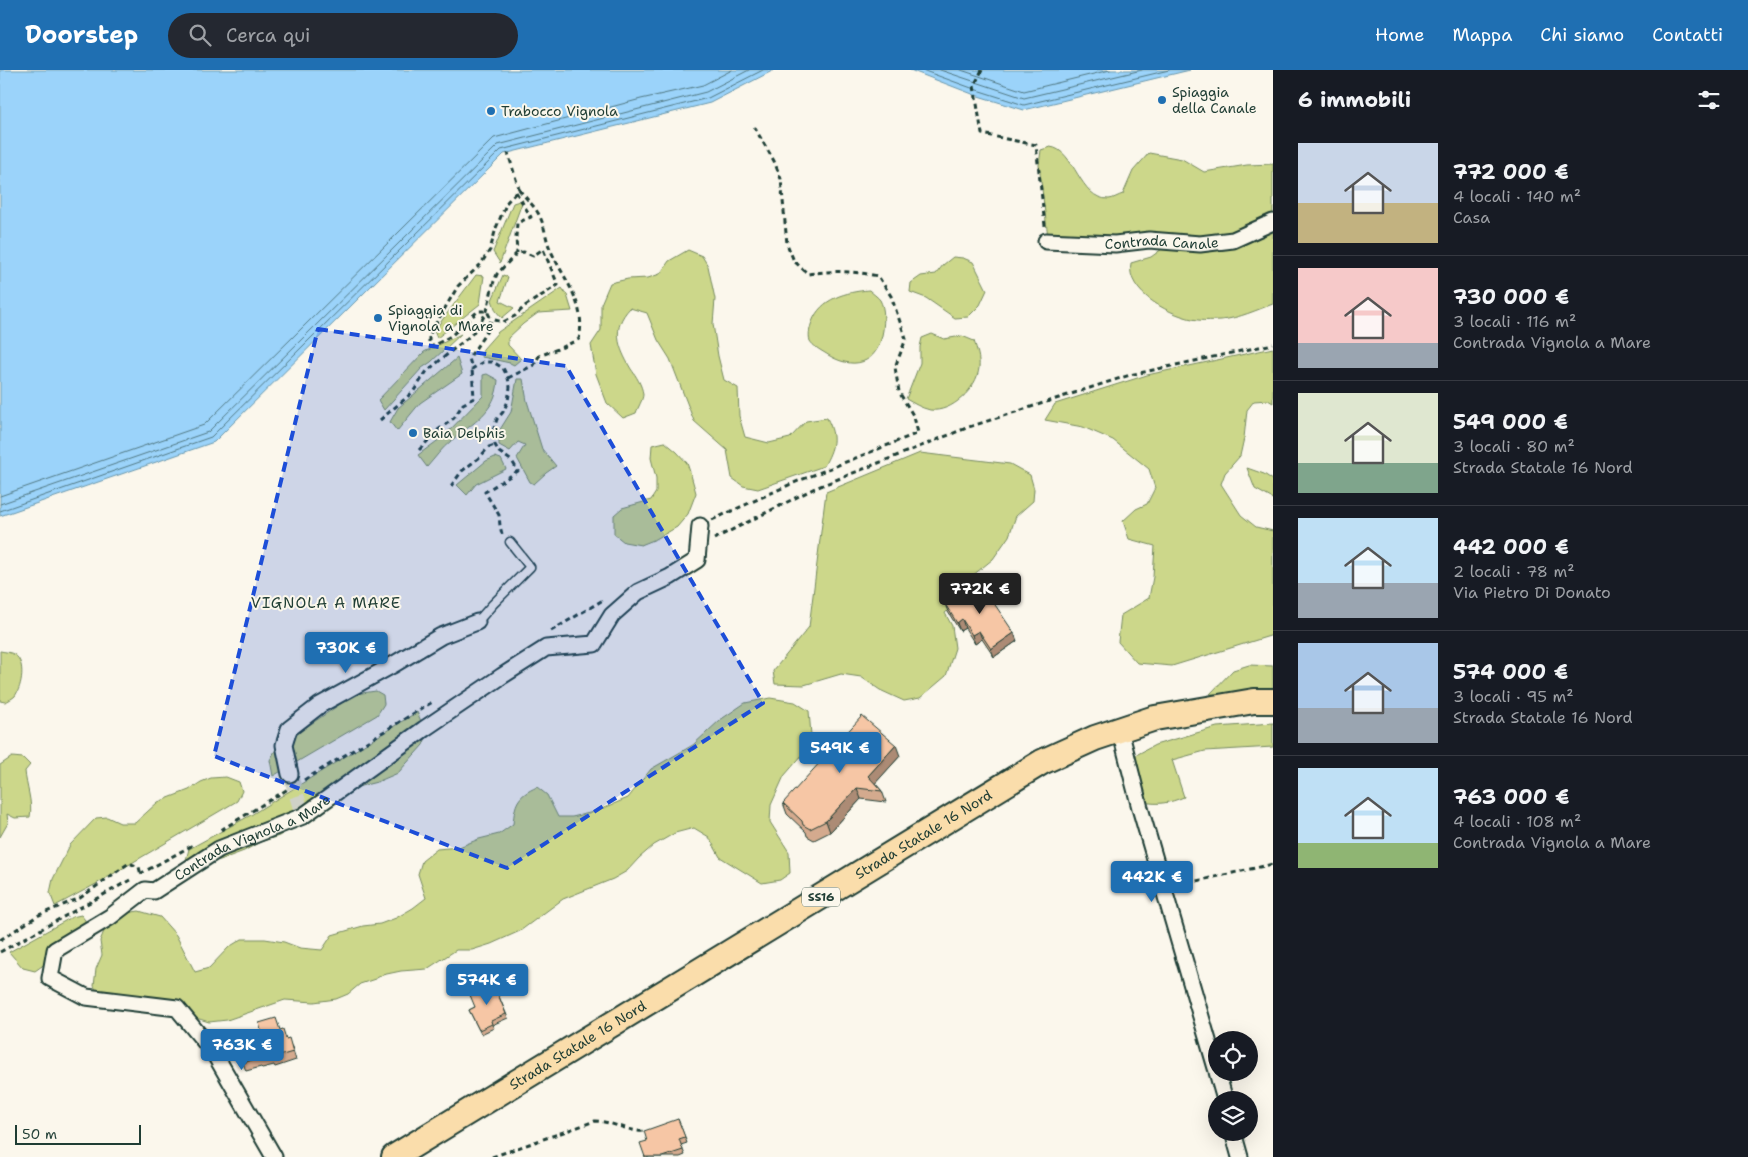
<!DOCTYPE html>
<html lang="it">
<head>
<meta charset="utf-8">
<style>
	body { margin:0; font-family:"Shantell Sans",sans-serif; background:#242831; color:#f1f3f6; height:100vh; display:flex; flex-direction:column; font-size:19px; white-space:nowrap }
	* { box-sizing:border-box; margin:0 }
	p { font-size:16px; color:#9ea1a6 }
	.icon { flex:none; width:28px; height:28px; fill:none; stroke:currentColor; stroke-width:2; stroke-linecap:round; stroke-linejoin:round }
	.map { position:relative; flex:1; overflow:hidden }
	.side { display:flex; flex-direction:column; background:#171b24; width:475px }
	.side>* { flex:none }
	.fabs { position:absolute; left:1208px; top:961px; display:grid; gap:10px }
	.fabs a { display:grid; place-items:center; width:50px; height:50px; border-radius:50%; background:#171b24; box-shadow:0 5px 20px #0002; font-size:25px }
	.scale { position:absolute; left:15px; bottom:12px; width:126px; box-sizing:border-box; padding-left:5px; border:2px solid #1f3d34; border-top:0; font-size:14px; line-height:18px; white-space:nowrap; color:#1f3d34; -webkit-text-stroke:4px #fbf7ec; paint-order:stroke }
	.price { position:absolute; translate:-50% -42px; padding:0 11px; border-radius:5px; background:#1f6fb2; color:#fff; font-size:16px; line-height:32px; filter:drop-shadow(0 1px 2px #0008) }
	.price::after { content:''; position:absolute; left:50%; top:30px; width:15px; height:11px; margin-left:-8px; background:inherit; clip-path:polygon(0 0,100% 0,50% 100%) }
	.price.selected { background:#222; color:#fff }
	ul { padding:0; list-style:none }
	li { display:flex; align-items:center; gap:15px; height:125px; padding:0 25px }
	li+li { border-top:1px solid #363941 }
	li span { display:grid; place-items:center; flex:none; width:140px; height:100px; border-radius:0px; color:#555 }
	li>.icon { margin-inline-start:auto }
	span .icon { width:60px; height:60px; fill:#fffc; stroke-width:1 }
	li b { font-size:21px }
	h2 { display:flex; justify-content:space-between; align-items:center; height:60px; padding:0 25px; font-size:21px }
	header { display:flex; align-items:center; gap:30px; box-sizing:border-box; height:70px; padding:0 25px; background:#1f6fb2; color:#fff }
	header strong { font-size:24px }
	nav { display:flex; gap:28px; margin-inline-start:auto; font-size:18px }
	.search { width:350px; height:45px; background:#242831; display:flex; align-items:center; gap:12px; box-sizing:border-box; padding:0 18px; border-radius:28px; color:#9ea1a6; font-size:19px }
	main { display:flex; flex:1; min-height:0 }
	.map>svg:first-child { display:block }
	.green { fill:#ccd78a; stroke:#768a5f }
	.water { fill:#9bd3fa; stroke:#6997ab }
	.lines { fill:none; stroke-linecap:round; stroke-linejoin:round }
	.shore { stroke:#517983; stroke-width:1 }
	.minor-tunnel { stroke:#cfd2c7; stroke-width:15; stroke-dasharray:15 8; stroke-linecap:butt }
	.service-casing { stroke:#1f3d34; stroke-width:11 }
	.minor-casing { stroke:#1f3d34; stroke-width:19 }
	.primary-casing { stroke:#1f3d34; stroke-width:28 }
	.path { stroke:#1f3d34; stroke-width:3; stroke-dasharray:5 4; stroke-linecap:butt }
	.service { stroke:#fbf7ec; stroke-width:8 }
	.minor { stroke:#fbf7ec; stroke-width:15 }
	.primary { stroke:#faddab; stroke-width:24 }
	.wall { fill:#d4aa8e; stroke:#1f3d34 }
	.shaded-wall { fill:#ac8b74; stroke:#1f3d34 }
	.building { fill:#f6c6a5; stroke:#1f3d34 }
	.marked { fill:#1d4ed8; fill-opacity:0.2; stroke:#1d4ed8; stroke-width:4; stroke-dasharray:10 6; stroke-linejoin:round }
	.poi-dot { fill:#1f6fb2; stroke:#fbf7ec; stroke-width:2 }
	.labels { text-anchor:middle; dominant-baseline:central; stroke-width:4; stroke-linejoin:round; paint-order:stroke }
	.shield { fill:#fbf7ec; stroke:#61756b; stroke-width:1 }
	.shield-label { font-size:12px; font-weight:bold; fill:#1f3d34 }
	.poi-label { font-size:14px; fill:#1f3d34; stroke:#fbf7ec; text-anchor:start }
	.street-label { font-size:14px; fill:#1f3d34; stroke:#fbf7ec }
	.neighbourhood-label { font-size:15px; letter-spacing:1px; fill:#1f3d34; stroke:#fbf7ec }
</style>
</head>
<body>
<header>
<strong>Doorstep</strong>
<div class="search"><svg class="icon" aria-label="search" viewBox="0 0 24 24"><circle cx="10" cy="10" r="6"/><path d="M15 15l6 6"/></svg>Cerca qui</div>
<nav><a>Home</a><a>Mappa</a><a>Chi siamo</a><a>Contatti</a></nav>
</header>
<main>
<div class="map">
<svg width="1273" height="1087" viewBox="0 0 1273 1087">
	<rect width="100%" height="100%" fill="#fbf7ec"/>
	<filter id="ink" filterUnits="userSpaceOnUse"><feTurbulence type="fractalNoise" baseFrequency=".02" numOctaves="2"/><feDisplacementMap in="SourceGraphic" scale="10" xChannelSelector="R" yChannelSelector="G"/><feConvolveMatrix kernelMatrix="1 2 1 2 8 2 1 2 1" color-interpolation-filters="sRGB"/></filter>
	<g filter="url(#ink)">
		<g class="green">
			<path d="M1050,77C1075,79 1079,130 1109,129C1113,129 1119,125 1123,124L1133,101L1149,83L1182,89L1204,102L1247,95L1273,94V234C1256,240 1240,248 1221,250C1214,250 1205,251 1198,250C1173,247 1125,223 1131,193L1151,187L1162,179L1161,167H1048L1039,95L1041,80Z"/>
			<polygon points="523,130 500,193 493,182 513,133"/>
			<path d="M688,180L702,186L708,196L715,229L713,254L718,286L724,310L738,318L739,346L745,367L769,373L790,368L806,351L827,348C837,368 834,377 824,396L758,419L743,416L732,408L727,380L694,351L670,289L658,270L647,243L630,238C611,258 618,277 631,299C636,306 642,315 643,324C643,330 638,337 636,343L623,348L607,333L596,304L591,275L601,260V234L610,213L628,209L648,208L660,204L669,191Z"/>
			<polygon points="953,187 963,188 973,192 987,220 980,235 968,247 955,248 926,228 910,222 911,213 921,206 936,204 943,195"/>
			<polygon points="476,205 484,206 480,234 437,268 434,261"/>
			<polygon points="503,205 508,207 500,231 514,238 502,248 496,241 492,230"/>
			<polygon points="562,218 567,225 572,241 538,243 523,254 508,268 508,275 521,289 514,295 510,293 482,287 483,279 498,262"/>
			<path d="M869,220C872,223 878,227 880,230C885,239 884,251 883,260C878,296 852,301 825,283C820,280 813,276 810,271C808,265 810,257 812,252C821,228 846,222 869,220Z"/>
			<polygon points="461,264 431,292 422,298 384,340 378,330 424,282"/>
			<path d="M932,264L944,269L962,266L974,271C977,280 980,288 979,298C977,318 952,343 930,340C921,338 913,333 906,329L920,293V277L922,268Z"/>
			<polygon points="1273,278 1273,333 1268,330 1254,331 1247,340 1244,368 1240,386 1225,403 1221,414 1241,445 1256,457 1273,461 1273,565 1172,596 1137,593 1118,572 1121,545 1149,528 1153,507 1155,476 1129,469 1123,451 1136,439 1147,434 1155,418 1149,399 1113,370 1083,357 1045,350 1055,334 1147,305"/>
			<polygon points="457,288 462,304 420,333 397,361 390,352 398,338"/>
			<path d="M487,304L498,310C496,342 474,352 451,371C442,378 435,388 427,397L418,385L444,366L483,326V305Z"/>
			<polygon points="517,309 523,309 527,331 542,379 556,396 546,403 534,414 530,412 517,388 525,375 518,372 510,381 499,375 499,361 511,342"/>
			<polygon points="665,372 677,382 687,393 691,405 696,423 688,444 677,457 656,469 641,475 624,472 614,464 614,445 622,438 651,430 656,422 656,408 651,388 652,375"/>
			<polygon points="920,383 1010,394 1030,405 1034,419 1033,431 1016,446 1009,466 993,489 972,506 958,532 945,543 952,556 955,578 946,606 920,628 904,631 880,620 861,607 841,604 804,615 775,614 773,601 809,557 826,422"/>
			<polygon points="495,387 501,389 506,399 476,414 467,425 457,415 486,391"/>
			<polygon points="1247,398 1264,404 1273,410 1273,429 1255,419"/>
			<path d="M0,581C5,582 11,582 15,585C26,593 22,616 15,626C13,628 8,631 5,632L0,631Z"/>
			<polygon points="1249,595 1273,596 1273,624 1210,624 1233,600"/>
			<polygon points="376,621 383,625 384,634 377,645 273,706 270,690 277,677 355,624"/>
			<path d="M770,628L795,632L809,641L811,665L803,684L784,706L771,735L770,752L789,782L790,803L780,810L762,813L720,787L709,767L694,758L675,763L654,775L639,788L627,801L613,809L563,829L520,861L491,874L472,880H456L427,899L401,901L382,905L375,909L360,914L348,924L336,929L314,932L285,930L227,950L209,952L193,947L98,924L94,916L96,899L102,885L100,871L106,856L126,843L139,841L160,847L176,865L195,902L209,898L229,877L242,869H265L284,872L300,878L322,880L332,865L363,856L380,854L396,848L413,838L426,828L418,804L422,791L437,779L459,777L479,769L499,764L513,754C515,733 517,726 537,717L547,725L558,747H572L594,742L628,728L651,699L693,675L720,650L745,633Z"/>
			<polygon points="417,642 427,665 423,675 398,703 377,712 353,718 279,766 260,772 244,781 220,790 204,793 186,790 189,779 251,745"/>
			<path d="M1273,653V677L1205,681L1172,690L1184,727C1169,733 1159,735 1143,732L1134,696L1136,685L1155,675L1217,657Z"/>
			<path d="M12,687L23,688L30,695L25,701C26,716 33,732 30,747L15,748L7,744L8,753L0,767V695Z"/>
			<polygon points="226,707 239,712 242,721 237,731 96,814 55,836 50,823 53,809 70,775 96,748 107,747 120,753 135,753 158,732 189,720 201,712 211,708"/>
			<polygon points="81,845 85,850 86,855 49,891 35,901 23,898 9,882 72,847"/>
		</g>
		<g class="water">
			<polygon points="0,0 774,0 710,33 504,84 214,372 0,446"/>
			<polygon points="910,0 1190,0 1024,40 975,25"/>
		</g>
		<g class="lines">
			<g class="shore">
				<polyline points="922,0 977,20 1024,35 1169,0"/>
				<polyline points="940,0 1024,28 1142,0"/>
				<polyline points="961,0 1024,21 1110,0"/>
				<polyline points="0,426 204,355 494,68 641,29 703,15 732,0"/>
				<polyline points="0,434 208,362 498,75 706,22 749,0"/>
				<polyline points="0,441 211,367 501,80 708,28 763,0"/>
			</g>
			<polyline class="minor-tunnel" points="290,704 303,746"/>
			<g class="service-casing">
				<polyline id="service" points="477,552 493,534 530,497 510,472"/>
			</g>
			<g class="minor-casing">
				<g id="minor">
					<path id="s1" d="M1046,171L1115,174L1149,170L1200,174L1233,170L1273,152"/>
					<polyline points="1120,660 1140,738 1216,998"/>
					<polyline points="290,704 284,675 289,659 320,635 391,596 441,566 477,552"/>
					<polyline points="1217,1002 1225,1030"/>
					<polyline points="1233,1062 1240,1087"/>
					<path id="s2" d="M274,1087L214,983L177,938L86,927L50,908L55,880L110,847L145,820L154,821L219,779L303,746L424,659L502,606L546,578L594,574L612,545L638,522L670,507L697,490L700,456"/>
				</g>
			</g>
			<g class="primary-casing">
				<g id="primary">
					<path id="s3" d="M394,1087L1042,692L1095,668L1155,648L1254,631H1273"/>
				</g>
			</g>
			<g class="path">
				<polyline points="982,0 974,16 982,64 1036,75 1045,156"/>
				<polyline points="516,122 531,147 517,153 516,167 517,183"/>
				<path d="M508,308L534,295L539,286L563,277L579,269C587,234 564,210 550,179C545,167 545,155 538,143C533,134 524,127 519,119"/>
				<polyline points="380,350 413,322 427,301 471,265 479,255 487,241 493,214 497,204 517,183 524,182 533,186 543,179 558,215 525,236 515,246 503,252 491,249"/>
				<polyline points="419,380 438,360 454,348 463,334 474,328 472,299"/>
				<polyline points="451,416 462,401 480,387 489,377 495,375"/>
				<path d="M712,450L791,414L918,363L914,347L899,322L895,297L906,269L891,226L878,206C853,201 833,200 808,204L794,191L787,174L781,109L774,91L753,55"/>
				<polyline points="502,464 500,456 499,445 485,422 518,401 512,391 499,382 495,375 493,361 497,349 503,342 508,331 510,317 508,308 503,298 493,292 483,292 472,299 469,288 489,258 491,249 487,241 478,241 451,266 431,277 429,273 429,265 458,216 480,195 490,180 496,158 507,132 519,119 508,83"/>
				<polyline points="714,469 813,419 969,357 1130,305 1273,274"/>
				<polyline points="551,561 603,530"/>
				<polyline points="304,710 434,631"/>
				<polyline points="221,760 288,719"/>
				<polyline points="140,804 193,775"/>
				<polyline points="1179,815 1273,794"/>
				<polyline points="0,870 39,845 80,828 129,793 139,797 141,805"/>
				<polyline points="0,882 130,810"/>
				<path d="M492,1087L595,1051C612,1051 630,1063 646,1061"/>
			</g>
			<use href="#service" class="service"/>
			<use href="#minor" class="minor"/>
			<use href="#primary" class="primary"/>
		</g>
		<g class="wall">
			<polygon points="945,534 1017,571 994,587 982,569 975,574 965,558 960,561 948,542"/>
			<polygon points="900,686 875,713 882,721 886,732 861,729 830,762 814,770 807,766 806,762 787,744 783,733"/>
			<polygon points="493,912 508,948 492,955 494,958 481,964 469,940 475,937 481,920"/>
			<polygon points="280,960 292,977 296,990 275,997 274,995 262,998 261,997 246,1001 243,993"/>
			<polygon points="678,1049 687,1073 681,1075 685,1085 680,1087 645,1087 647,1071"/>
		</g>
		<g class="shaded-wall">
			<polygon points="962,549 965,558 960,561 957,553"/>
			<polygon points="979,561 982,569 975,574 972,565"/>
			<polygon points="1014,563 1017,571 994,587 991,579"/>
			<polygon points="896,675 900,686 872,717 868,706"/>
			<polygon points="857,718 861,729 830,762 826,751"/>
		</g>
		<g class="building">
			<polygon points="979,511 1014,563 991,579 979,561 972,565 962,549 957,553 945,534"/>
			<polygon points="862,646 896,675 868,706 882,721 857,718 826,751 810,759 803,755 802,751 783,733"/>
			<polygon points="493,912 506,944 491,951 492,954 479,960 469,940 475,937 470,925 481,920 480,918"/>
			<polygon points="276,948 280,960 283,959 286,969 289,968 293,982 272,988 271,986 259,990 258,988 243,993 236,971 262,964 259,953"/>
			<polygon points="678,1049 685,1067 679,1069 683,1080 662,1087 645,1087 640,1073 647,1071 644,1061"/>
		</g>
	</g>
	<path class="marked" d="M318,259L566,296L763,633L507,798L214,686Z"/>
	<g class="poi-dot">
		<circle cx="1162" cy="30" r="5"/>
		<circle cx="491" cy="41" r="5"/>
		<circle cx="378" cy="248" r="5"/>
		<circle cx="413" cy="363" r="5"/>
	</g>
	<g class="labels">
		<rect class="shield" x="802" y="817.5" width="38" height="19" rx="4"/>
		<g class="shield-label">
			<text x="821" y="827">SS16</text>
		</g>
		<g class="poi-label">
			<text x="1172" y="22">Spiaggia<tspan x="1172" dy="16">della Canale</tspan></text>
			<text x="501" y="41">Trabocco Vignola</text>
			<text x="388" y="240">Spiaggia di<tspan x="388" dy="16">Vignola a Mare</tspan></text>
			<text x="423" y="363">Baia Delphis</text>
		</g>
		<g class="street-label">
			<text stroke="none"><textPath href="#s1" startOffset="116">Contrada Canale</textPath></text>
			<text stroke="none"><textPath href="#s3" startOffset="620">Strada Statale 16 Nord</textPath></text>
			<text stroke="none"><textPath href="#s2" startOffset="569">Contrada Vignola a Mare</textPath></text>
			<text stroke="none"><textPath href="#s3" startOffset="215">Strada Statale 16 Nord</textPath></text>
		</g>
		<g class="neighbourhood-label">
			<text x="326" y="533">VIGNOLA A MARE</text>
		</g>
	</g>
</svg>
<div class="fabs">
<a><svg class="icon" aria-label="locate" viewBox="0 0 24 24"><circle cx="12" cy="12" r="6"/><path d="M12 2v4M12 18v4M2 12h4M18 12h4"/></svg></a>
<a><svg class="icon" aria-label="layers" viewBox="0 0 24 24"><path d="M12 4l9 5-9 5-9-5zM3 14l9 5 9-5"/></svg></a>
</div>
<div class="scale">50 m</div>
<b class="price selected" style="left:980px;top:545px">772K €</b>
<b class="price" style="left:346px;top:604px">730K €</b>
<b class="price" style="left:840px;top:704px">549K €</b>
<b class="price" style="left:1152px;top:833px">442K €</b>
<b class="price" style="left:487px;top:936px">574K €</b>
<b class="price" style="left:242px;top:1001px">763K €</b>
</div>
<section class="side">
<h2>6 immobili<svg class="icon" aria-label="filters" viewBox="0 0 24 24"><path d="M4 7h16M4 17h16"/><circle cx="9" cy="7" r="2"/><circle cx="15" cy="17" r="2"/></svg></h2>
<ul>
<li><span style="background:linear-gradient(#c9d6e8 60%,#c2b280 0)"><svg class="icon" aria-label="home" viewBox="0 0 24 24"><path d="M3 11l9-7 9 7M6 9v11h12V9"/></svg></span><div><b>772 000 €</b><p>4 locali · 140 m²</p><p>Casa</p></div></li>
<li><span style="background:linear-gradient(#f6c9c9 75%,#9aa5b1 0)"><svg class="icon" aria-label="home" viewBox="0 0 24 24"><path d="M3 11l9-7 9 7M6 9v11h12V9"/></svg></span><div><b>730 000 €</b><p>3 locali · 116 m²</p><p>Contrada Vignola a Mare</p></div></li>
<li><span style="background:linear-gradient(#dfe7d0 70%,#7fa58c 0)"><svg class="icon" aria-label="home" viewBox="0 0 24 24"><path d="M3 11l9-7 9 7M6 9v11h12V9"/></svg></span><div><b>549 000 €</b><p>3 locali · 80 m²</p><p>Strada Statale 16 Nord</p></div></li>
<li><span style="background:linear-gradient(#bfe0f5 65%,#9aa5b1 0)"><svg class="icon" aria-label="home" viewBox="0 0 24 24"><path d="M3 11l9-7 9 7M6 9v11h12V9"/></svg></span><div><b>442 000 €</b><p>2 locali · 78 m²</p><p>Via Pietro Di Donato</p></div></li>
<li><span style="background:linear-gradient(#a9c7e8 65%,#9aa5b1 0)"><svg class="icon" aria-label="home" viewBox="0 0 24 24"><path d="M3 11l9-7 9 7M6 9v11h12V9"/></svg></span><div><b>574 000 €</b><p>3 locali · 95 m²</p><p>Strada Statale 16 Nord</p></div></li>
<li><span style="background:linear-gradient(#bfe0f5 75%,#8fb573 0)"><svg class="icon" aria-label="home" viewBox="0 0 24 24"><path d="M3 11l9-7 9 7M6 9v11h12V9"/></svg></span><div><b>763 000 €</b><p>4 locali · 108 m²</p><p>Contrada Vignola a Mare</p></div></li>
</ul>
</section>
</main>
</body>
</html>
